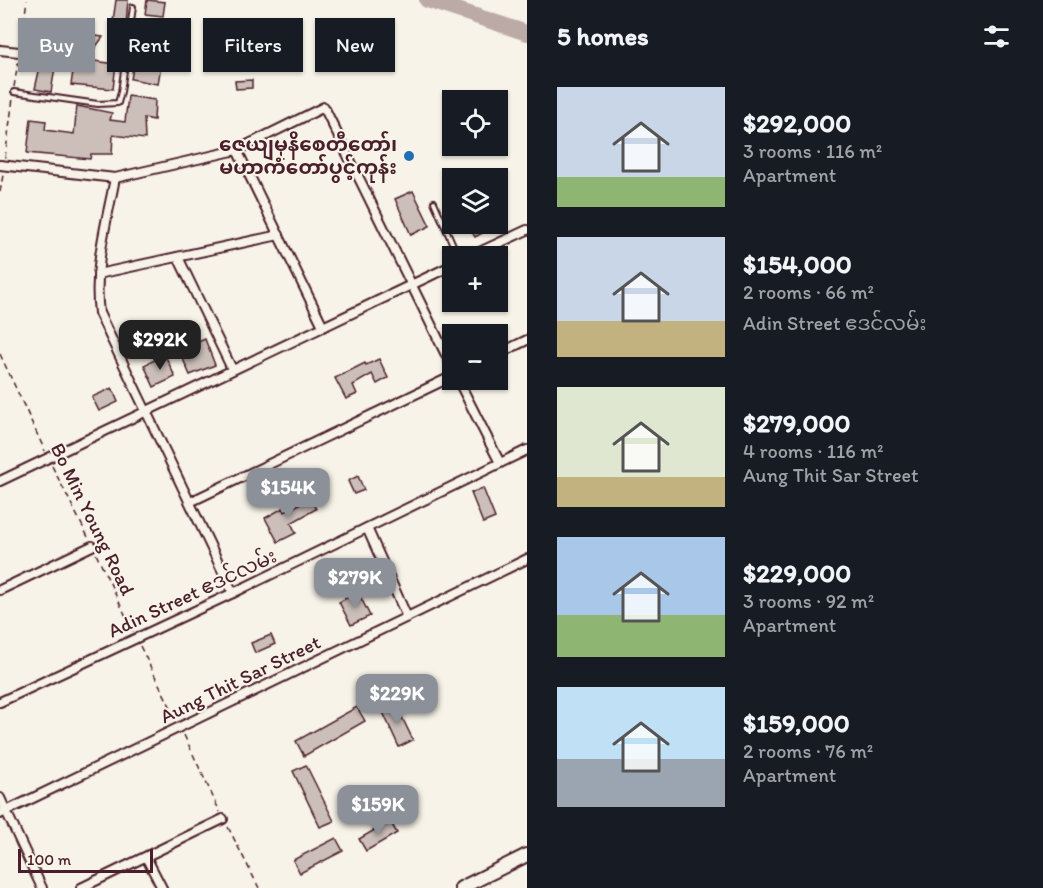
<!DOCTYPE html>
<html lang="en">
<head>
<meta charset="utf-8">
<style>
	body { margin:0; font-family:Itim,"Noto Sans Myanmar",sans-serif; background:#20242c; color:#f1f3f6; height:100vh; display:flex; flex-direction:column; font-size:22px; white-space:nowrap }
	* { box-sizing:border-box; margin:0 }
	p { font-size:20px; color:#9ea1a6 }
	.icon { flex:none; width:33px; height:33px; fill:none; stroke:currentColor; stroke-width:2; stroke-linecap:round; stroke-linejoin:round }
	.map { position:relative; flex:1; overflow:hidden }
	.drawer { display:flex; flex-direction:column; background:#171b24; width:516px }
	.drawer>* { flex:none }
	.hud { position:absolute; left:18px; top:18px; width:418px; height:54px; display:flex; gap:12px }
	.fabs { position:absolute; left:442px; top:90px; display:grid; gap:12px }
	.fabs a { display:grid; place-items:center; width:66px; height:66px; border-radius:0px; background:#171b24; box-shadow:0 2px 4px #0004; font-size:30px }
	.scale { position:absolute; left:18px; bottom:15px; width:135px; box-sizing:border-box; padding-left:6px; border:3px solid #4a1f2b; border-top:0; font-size:16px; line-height:21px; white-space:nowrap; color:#4a1f2b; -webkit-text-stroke:4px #f7f3e8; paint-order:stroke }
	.price { position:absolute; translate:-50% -51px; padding:0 14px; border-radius:12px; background:#8c9099; color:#fff; font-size:20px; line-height:39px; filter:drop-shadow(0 2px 3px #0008) }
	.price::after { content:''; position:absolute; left:50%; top:36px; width:18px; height:14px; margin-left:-9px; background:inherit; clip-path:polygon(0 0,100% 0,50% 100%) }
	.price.on { background:#222; color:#fff }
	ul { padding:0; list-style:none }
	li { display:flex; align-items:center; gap:18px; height:150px; padding:0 30px }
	li span { display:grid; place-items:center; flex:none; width:168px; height:120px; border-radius:0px; color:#555 }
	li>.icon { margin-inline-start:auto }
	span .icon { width:72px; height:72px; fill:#fffc; stroke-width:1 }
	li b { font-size:26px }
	h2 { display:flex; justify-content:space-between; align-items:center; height:72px; padding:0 30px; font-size:26px }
	.tag { padding:0 21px; border-radius:0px; background:#171b24; box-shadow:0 2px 4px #0004; font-size:21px; line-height:54px }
	.tag.on { background:#8c9099; color:#fff }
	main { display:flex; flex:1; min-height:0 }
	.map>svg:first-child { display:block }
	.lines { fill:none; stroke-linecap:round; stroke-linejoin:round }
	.river { stroke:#bcaaa7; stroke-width:16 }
	.building { fill:#ccbfb9; stroke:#4a1f2b; stroke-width:1.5 }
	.lane-casing { stroke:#4a1f2b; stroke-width:8 }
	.street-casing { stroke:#4a1f2b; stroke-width:12 }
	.primary-casing { stroke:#4a1f2b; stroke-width:16 }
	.path { stroke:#4a1f2b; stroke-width:1.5; stroke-dasharray:6 4.5; stroke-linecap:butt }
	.lane { stroke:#f7f3e8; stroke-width:4 }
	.street { stroke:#f7f3e8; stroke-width:8 }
	.primary { stroke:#f7f3e8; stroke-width:12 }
	.poi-dot { fill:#1f6fb2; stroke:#f7f3e8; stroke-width:2 }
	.labels { text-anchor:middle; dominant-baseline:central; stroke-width:4.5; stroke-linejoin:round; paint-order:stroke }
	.poi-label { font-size:20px; font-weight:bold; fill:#4a1f2b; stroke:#f7f3e8; text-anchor:end }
	.street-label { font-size:20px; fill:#4a1f2b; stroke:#f7f3e8 }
</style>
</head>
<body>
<main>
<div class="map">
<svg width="527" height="888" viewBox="0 0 527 888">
	<rect width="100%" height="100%" fill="#f7f3e8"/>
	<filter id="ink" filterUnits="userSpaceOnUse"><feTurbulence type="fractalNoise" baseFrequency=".0167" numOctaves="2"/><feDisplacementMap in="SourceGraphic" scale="12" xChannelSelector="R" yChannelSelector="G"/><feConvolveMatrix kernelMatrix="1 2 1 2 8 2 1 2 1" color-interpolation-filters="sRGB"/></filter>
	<g filter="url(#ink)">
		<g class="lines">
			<polyline class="river" points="427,0 527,33"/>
		</g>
		<g class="building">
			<polygon points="116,0 128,0 125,37 111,35"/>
			<polygon points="147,0 165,2 163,16 145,14"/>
			<polygon points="71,32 103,37 86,60 116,64 113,89 71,85 75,57 69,56"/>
			<polygon points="138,41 164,46 158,84 131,79"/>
			<polygon points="43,53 57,55 51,92 35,89"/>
			<polygon points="252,80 252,88 236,89 235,81"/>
			<polygon points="128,96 155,100 154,120 144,118 145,139 113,135 112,154 91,154 90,159 27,153 31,119 46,121 45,130 74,134 77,106 112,113 110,120 125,122"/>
			<polygon points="413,191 430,226 411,235 395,199"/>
			<polygon points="467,224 484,224 488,230 475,237"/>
			<polygon points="205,339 215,365 190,375 179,350"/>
			<polygon points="165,355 175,377 154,387 144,365"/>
			<polygon points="379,359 388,378 377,384 372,374 353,385 357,394 346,399 335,378 365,363 366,365"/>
			<polygon points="112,388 118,402 99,411 92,397"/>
			<polygon points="358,476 364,490 354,494 348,481"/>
			<polygon points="483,488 495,518 483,523 471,493"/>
			<polygon points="310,498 316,509 291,523 296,533 278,542 265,518 283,508 285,512"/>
			<polygon points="358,592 370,616 351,625 339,602"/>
			<polygon points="271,635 275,644 255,653 251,643"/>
			<polygon points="395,703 413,740 399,747 382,710"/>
			<polygon points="357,707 365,721 304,756 296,741"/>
			<polygon points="306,765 334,821 320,827 293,771"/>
			<polygon points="390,821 397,833 366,851 359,839"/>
			<polygon points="336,838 343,851 300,873 293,860"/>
		</g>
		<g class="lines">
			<g class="lane-casing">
				<g id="lane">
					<polyline points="14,92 98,104 118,103 121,92 133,7"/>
					<polyline points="434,202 458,256"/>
				</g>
			</g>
			<g class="street-casing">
				<g id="street">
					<polyline points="0,50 19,52"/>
					<polyline points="237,150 323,326"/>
					<polyline points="0,165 115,178 237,150 324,107 453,369"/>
					<path d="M115,178C107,221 93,268 99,313L233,593"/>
					<polyline points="471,256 527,230"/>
					<polyline points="178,257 232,369"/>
					<polyline points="98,274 279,235"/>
					<polyline points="498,354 527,340"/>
					<polyline points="458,380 500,463"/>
					<polyline points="0,481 453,265"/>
					<polyline points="190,502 453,376"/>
					<polyline points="367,528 407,617"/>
					<polyline points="0,590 92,546"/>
					<polyline points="0,702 233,593 527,450"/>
					<polyline points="0,798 42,888"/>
					<polyline points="0,814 527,559"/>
					<polyline points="146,857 162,888"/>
					<polyline points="81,888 223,819"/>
				</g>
			</g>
			<g class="primary-casing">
				<polyline id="primary" points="461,888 527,855"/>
			</g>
			<g class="path">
				<polyline points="21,42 27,0"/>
				<polyline points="14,87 18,62"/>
				<polyline points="5,158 13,98"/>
				<polyline points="0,192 3,175"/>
				<polyline points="0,354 45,451"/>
				<polyline points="52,466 89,539"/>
				<polyline points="96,554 133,631"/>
				<polyline points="140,646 177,720"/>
				<polyline points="184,735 220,812"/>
				<polyline points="228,827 259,888"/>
			</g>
			<use href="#lane" class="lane"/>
			<use href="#street" class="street"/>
			<use href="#primary" class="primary"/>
		</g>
	</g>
	<circle class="poi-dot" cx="409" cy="156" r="6"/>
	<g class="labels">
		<g class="poi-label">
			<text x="397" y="144">ဇေယျမုနိစေတီတော်၊<tspan x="397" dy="23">မဟာကံတော်ပွင့်ကုန်း</tspan></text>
		</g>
		<g class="street-label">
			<text transform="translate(93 519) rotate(64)">Bo Min Young Road</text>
			<text transform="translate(192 593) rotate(-25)">Adin Street ဧဒင်လမ်း</text>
			<text transform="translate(240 679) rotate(-26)">Aung Thit Sar Street</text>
		</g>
	</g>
</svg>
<div class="fabs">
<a><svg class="icon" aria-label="locate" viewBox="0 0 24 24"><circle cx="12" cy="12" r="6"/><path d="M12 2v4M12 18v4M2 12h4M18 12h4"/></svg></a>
<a><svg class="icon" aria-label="layers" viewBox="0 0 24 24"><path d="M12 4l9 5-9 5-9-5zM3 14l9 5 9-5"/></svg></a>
<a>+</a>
<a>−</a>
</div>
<div class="scale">100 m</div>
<b class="price on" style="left:160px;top:371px">$292K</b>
<b class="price" style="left:288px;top:519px">$154K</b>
<b class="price" style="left:355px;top:609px">$279K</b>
<b class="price" style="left:397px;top:725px">$229K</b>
<b class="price" style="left:378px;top:836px">$159K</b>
<div class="hud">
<a class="tag on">Buy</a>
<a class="tag">Rent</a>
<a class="tag">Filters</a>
<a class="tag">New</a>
</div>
</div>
<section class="drawer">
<h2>5 homes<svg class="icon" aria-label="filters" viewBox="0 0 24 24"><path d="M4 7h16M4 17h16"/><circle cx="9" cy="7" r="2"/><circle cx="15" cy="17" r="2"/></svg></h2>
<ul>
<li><span style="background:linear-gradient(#c9d6e8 75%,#8fb573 0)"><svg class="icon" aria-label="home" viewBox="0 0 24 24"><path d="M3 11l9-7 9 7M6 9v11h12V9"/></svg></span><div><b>$292,000</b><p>3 rooms · 116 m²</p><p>Apartment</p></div></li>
<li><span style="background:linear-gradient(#c9d6e8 70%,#c2b280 0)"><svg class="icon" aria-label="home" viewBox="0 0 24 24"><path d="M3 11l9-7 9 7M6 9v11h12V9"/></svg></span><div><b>$154,000</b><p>2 rooms · 66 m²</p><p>Adin Street ဧဒင်လမ်း</p></div></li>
<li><span style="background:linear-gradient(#dfe7d0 75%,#c2b280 0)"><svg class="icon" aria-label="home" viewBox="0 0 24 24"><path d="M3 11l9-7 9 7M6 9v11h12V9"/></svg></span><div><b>$279,000</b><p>4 rooms · 116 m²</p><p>Aung Thit Sar Street</p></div></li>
<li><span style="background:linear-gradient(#a9c7e8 65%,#8fb573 0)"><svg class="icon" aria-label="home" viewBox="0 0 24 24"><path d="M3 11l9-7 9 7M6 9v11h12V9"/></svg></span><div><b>$229,000</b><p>3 rooms · 92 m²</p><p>Apartment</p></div></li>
<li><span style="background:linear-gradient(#bfe0f5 60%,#9aa5b1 0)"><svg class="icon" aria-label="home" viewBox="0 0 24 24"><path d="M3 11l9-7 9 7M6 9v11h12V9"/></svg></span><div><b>$159,000</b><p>2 rooms · 76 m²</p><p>Apartment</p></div></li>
</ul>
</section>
</main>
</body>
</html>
